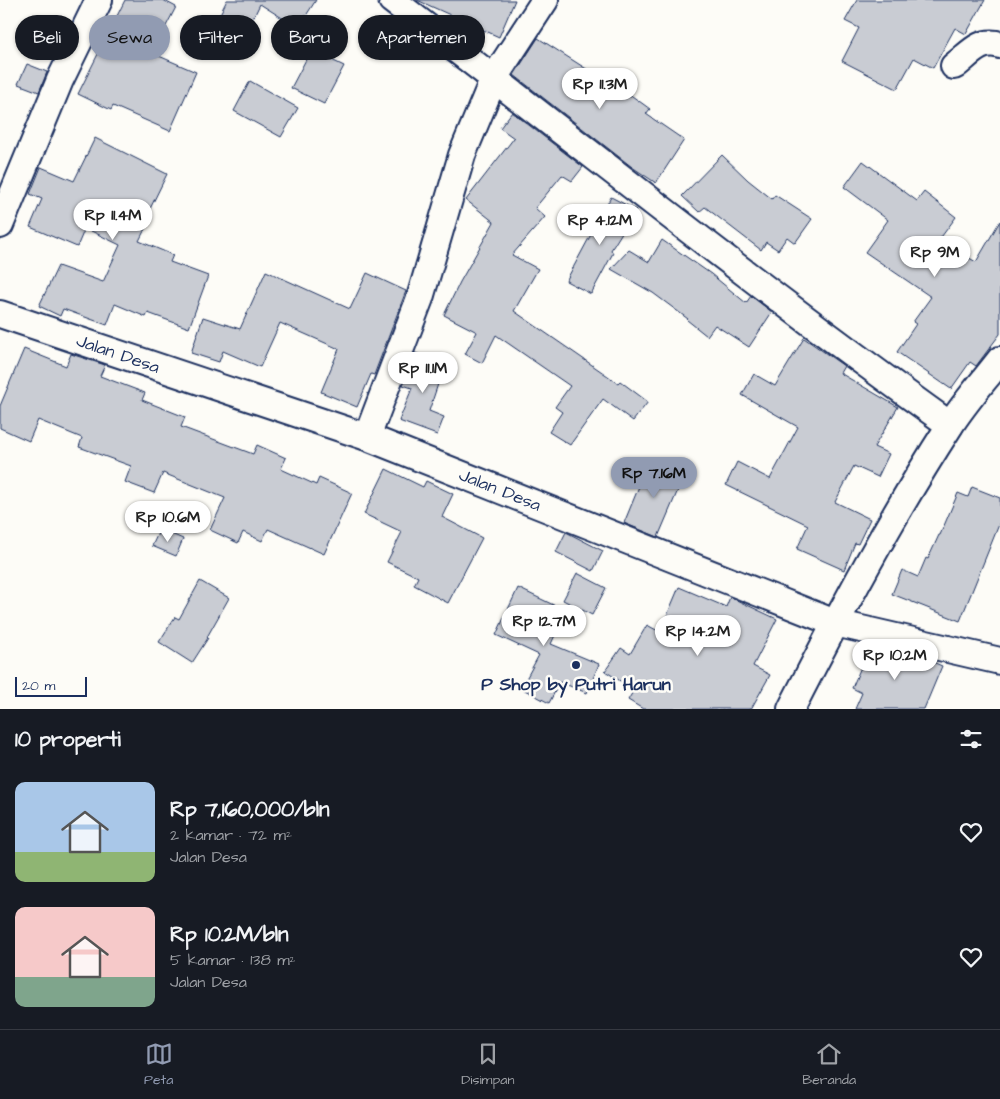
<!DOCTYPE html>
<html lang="id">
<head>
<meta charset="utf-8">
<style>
	body { margin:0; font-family:"Architects Daughter",sans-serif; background:#242831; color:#f1f3f6; height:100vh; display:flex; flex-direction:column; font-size:19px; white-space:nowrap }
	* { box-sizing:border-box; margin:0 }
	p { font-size:16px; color:#9ea1a6 }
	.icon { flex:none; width:28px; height:28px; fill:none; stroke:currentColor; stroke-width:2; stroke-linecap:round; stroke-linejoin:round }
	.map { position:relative; height:709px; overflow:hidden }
	.drawer { display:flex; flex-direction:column; background:#171b24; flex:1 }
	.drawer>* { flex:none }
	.guide { position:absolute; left:15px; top:15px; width:500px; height:45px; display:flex; gap:10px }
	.scale { position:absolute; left:15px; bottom:12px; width:72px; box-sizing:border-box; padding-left:5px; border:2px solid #1b2f5e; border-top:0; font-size:14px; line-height:18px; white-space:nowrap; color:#1b2f5e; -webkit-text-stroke:4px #fdfcf7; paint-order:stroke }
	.price { position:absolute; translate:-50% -42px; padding:0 11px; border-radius:18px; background:#fff; color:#222; font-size:16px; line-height:32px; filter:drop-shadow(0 1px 2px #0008) }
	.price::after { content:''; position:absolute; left:50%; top:30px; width:15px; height:11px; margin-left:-8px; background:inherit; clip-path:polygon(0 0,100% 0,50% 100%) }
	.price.selected { background:#919bb2; color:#111 }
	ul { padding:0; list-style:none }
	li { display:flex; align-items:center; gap:15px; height:125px; padding:0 15px }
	li span { display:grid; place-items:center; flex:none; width:140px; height:100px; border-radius:10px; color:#555 }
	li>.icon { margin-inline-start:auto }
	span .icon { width:60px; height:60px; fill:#fffc; stroke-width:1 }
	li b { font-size:21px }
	h2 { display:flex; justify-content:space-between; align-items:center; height:60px; padding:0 15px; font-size:21px }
	.tag { padding:0 18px; border-radius:22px; background:#171b24; box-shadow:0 1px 4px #0004; font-size:18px; line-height:45px }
	.tag.selected { background:#919bb2; color:#111 }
	.tab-bar { display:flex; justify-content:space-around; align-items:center; height:70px; border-top:1px solid #363941; background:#171b24; font-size:14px; color:#9ea1a6 }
	.tab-bar a { display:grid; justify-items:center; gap:2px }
	.tab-bar .selected { color:#919bb2 }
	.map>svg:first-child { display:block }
	.building { fill:#c9ccd3; stroke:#1b2f5e }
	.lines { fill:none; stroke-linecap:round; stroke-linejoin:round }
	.street-casing { stroke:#1b2f5e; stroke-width:30 }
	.street { stroke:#fdfcf7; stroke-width:26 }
	.poi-dot { fill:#1b2f5e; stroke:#fdfcf7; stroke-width:2 }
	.labels { text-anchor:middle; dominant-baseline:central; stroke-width:5; stroke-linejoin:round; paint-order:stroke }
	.street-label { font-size:18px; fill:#1b2f5e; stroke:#fdfcf7 }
	.poi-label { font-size:18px; font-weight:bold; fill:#1b2f5e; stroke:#fdfcf7 }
</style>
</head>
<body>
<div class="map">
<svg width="1000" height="709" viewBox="0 0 1000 709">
	<rect width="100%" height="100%" fill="#fdfcf7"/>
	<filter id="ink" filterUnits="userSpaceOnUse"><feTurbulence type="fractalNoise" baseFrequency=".02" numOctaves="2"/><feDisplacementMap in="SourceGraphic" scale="10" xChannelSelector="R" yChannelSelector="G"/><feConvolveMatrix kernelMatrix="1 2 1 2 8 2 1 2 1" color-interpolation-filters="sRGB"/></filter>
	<g filter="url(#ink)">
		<g class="building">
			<polygon points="125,0 163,0 176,7 152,53 196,72 170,131 113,106 111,110 78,94"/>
			<polygon points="227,0 316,0 298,28 260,4 238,50 209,36"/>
			<polygon points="417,0 515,0 499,37"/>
			<polygon points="857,0 985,0 966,34 955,28 933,68 914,58 897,89 842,61 859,28 845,21"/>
			<polygon points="538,38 599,77 600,75 630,97 632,96 650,109 646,114 684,140 656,183 632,167 514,75"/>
			<polygon points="311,50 344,66 324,104 291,88"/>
			<polygon points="27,64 47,72 39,92 18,84"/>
			<polygon points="250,81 298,108 281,137 234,111"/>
			<polygon points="512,112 583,167 572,181 562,175 535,208 545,217 512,255 538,269 514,311 618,383 620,381 648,402 633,421 603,399 570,445 549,432 562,412 555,407 570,386 496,335 482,363 465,354 477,332 444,315 460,282 494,222 466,200 514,138 500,128"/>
			<polygon points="95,138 167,174 144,221 148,223 139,241 173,255 170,262 208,276 189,328 148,313 146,317 115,304 107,325 63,309 60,316 39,306 58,266 103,282 120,245 85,228 77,247 30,227 42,199 30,194 41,167 74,181"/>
			<polygon points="722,155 748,180 772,199 775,195 812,219 795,243 787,237 778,250 766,242 761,250 705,207 699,212 682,196"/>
			<polygon points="863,161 917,201 924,192 956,217 939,240 976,262 1000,221 1000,334 976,366 970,362 951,389 897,352 916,324 913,322 931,297 865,252 888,220 844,187"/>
			<polygon points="611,197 636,210 611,250 613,253 591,294 566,281"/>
			<polygon points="662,240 711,274 746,303 751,296 772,312 749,347 715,325 707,336 687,320 688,319 653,293 611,269 629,250 649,262"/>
			<polygon points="266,271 350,309 367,273 406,291 374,375 371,374 357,407 321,392 339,349 280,323 260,367 223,351 219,362 191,353 203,317 240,329"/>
			<polygon points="804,338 844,366 840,373 898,407 874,447 889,454 878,477 854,466 835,502 870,519 858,544 855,543 844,570 797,549 808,525 726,485 737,462 770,479 798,427 742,395 754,374 775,386"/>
			<polygon points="24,349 66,366 71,354 105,365 100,376 145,393 142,400 185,417 181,427 253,454 257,445 286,458 281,469 316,485 319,478 352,493 324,554 268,529 262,541 243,532 238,543 210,530 225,498 163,473 154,493 125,482 131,466 79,447 82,438 38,420 29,441 0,428 0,406"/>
			<polygon points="415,353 445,363 429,411 444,417 437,435 399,421 412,388 403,385"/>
			<polygon points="649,462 684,476 658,537 624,523"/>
			<polygon points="386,469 423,487 426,481 453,494 442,517 482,538 448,603 414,585 418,577 387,562 402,532 364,514"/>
			<polygon points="972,487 1000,498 1000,522 960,621 892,594 902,570 918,577 926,558 928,559 939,535 940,535 958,493 968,497"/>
			<polygon points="160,529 183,539 176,556 152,546"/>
			<polygon points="566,532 603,551 593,571 556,552"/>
			<polygon points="577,573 606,588 592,615 563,600"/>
			<polygon points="200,581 229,598 207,637 208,638 192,663 159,642 175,617 179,619"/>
			<polygon points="679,587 726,607 730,597 777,619 753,666 770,675 751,709 643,709 628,700 634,690 605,671 621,648 630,654 647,625 660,632"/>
			<polygon points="518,588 566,611 551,644 599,664 587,693 560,682 549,703 521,688 539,655 496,635"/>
			<polygon points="870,646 926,659 942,666 924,709 855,709 862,693 852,688"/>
		</g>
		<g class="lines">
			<g class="street-casing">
				<g id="street">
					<path d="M392,0C577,142 760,289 950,425"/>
					<path d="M954,66C968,56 980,38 1000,45"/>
					<polyline points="0,225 60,80 99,0"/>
					<polyline points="0,314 367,437 835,623 1000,661"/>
					<polyline points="367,437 420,298 462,155 494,78 545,0"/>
					<path d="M791,709C840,613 891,517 949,427C964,403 983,382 1000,360"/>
				</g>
			</g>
			<use href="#street" class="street"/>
		</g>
	</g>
	<circle class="poi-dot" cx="576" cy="665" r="5"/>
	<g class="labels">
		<g class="street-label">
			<text transform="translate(118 354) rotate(19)">Jalan Desa</text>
			<text transform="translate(500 490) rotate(22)">Jalan Desa</text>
		</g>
		<g class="poi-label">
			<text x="576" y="684">P Shop by Putri Harun</text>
		</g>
	</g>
</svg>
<div class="scale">20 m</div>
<b class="price" style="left:600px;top:110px">Rp 11.3M</b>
<b class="price" style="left:113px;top:241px">Rp 11.4M</b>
<b class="price" style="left:600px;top:246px">Rp 4.12M</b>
<b class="price" style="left:935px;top:278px">Rp 9M</b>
<b class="price" style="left:423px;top:394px">Rp 11.1M</b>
<b class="price selected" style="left:654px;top:499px">Rp 7.16M</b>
<b class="price" style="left:168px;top:543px">Rp 10.6M</b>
<b class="price" style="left:544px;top:647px">Rp 12.7M</b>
<b class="price" style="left:698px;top:657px">Rp 14.2M</b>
<b class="price" style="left:895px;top:681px">Rp 10.2M</b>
<div class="guide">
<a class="tag">Beli</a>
<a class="tag selected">Sewa</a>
<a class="tag">Filter</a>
<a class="tag">Baru</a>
<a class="tag">Apartemen</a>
</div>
</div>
<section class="drawer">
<h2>10 properti<svg class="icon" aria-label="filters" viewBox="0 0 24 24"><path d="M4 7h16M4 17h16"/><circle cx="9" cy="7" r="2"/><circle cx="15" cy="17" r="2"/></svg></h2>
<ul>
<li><span style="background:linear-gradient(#a9c7e8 70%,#8fb573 0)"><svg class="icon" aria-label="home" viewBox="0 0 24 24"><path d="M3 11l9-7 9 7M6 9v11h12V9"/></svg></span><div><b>Rp 7,160,000/bln</b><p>2 kamar · 72 m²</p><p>Jalan Desa</p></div><svg class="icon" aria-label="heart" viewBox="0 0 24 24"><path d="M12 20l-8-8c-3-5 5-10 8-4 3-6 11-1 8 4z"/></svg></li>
<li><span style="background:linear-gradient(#f6c9c9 70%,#7fa58c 0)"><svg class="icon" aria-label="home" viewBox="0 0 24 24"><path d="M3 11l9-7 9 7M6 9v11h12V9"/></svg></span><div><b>Rp 10.2M/bln</b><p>5 kamar · 138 m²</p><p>Jalan Desa</p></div><svg class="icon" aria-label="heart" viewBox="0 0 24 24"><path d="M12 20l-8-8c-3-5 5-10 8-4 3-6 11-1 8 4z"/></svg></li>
</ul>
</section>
<nav class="tab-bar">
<a class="selected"><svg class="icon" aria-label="map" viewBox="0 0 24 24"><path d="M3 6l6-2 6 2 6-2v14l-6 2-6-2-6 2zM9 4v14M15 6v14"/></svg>Peta</a>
<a><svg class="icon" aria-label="saved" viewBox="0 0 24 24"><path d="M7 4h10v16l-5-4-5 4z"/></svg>Disimpan</a>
<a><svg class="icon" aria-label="home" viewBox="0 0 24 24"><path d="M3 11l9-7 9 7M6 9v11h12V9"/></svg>Beranda</a>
</nav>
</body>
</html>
